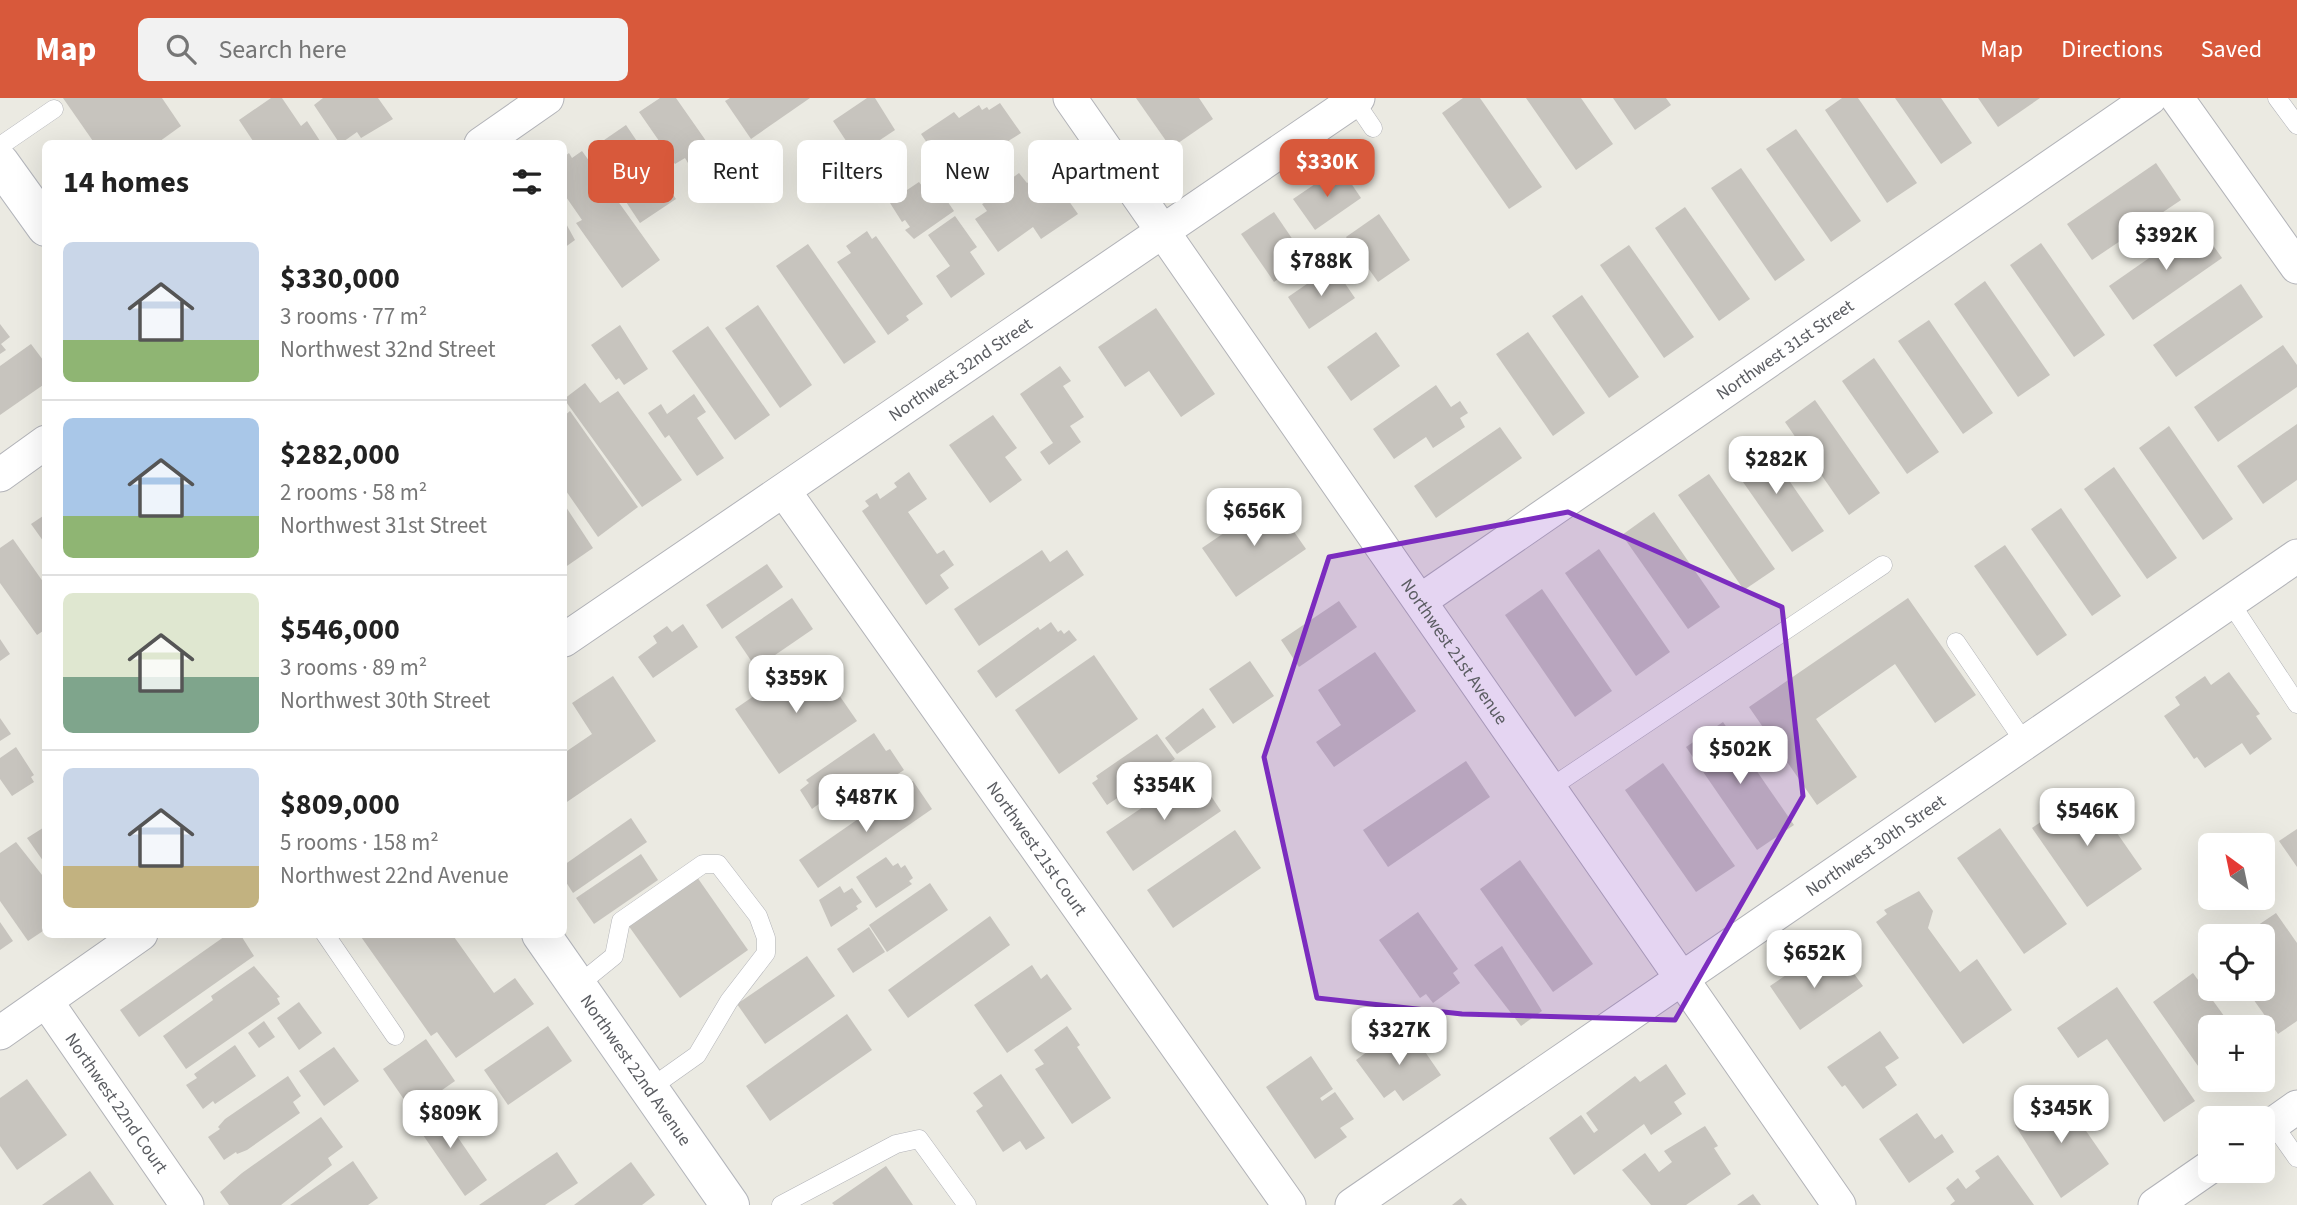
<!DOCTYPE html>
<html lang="en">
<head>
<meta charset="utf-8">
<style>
	body { margin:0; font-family:"Source Sans 3",sans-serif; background:#f2f2f2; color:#222; height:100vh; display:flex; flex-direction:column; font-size:26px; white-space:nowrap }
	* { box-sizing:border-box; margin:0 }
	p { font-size:23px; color:#767676 }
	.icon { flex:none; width:38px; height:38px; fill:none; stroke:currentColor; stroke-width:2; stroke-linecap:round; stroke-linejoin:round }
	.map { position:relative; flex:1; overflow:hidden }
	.sheet { position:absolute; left:42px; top:42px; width:525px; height:798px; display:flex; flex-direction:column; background:#fff; border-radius:10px; box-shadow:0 7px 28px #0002 }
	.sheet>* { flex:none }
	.hud { position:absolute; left:588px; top:42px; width:665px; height:63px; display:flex; gap:14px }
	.needle { width:46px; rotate:327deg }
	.controls { position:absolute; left:2198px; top:735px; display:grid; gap:14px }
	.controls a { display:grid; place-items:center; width:77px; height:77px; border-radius:10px; background:#fff; box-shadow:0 7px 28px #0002; font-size:35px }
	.price { position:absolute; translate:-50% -60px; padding:0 16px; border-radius:14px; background:#fff; color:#222; font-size:23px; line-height:46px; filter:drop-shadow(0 2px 4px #0008) }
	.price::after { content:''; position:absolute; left:50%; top:42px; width:21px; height:16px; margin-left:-10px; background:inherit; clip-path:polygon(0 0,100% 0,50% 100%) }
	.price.on { background:#d8593b; color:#fff }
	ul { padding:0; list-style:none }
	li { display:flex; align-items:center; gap:21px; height:175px; padding:0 21px }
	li+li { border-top:2px solid #e0e0e0 }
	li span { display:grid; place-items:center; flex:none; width:196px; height:140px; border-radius:10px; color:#555 }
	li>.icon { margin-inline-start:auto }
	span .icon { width:84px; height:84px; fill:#fffc; stroke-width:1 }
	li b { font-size:30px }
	h2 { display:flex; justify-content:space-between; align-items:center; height:84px; padding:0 21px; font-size:30px }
	.tag { padding:0 24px; border-radius:10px; background:#fff; box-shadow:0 7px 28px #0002; font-size:24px; line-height:63px }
	.tag.on { background:#d8593b; color:#fff }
	header { display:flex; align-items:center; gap:42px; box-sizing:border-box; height:98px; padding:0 35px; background:#d8593b; color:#fff }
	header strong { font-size:33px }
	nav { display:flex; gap:38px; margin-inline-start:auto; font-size:24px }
	.search { width:490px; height:63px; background:#f2f2f2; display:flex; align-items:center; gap:18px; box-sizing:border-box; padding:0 24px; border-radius:10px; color:#767676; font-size:26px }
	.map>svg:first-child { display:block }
	.building { fill:#c7c4be }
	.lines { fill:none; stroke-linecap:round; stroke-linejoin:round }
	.service-casing { stroke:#b2b3b8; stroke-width:19 }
	.minor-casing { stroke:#b2b3b8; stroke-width:35 }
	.secondary-casing { stroke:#b3b5bb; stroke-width:40 }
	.service { stroke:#fff; stroke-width:18 }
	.minor { stroke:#fff; stroke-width:33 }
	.secondary { stroke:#fff; stroke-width:38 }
	.marked { fill:#7b2cbf; fill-opacity:0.2; stroke:#7b2cbf; stroke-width:5; stroke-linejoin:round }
	.labels { text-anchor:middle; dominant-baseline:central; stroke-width:5; stroke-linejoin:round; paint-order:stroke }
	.street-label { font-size:18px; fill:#5a5c61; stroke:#fff }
</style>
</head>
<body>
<header>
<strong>Map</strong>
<div class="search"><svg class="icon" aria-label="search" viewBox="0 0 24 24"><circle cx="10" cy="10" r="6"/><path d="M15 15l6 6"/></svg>Search here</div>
<nav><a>Map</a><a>Directions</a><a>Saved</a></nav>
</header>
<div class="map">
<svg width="2297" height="1107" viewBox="0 0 2297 1107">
	<rect width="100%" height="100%" fill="#ebeae2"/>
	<g class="building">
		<polygon points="63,0 162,0 181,28 156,46 95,46"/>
		<polygon points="271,0 282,0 301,28 307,23 322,46 255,46 239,22"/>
		<polygon points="323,0 378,0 393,21 361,40 357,34 340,46 314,7"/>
		<polygon points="660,0 676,0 711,50 688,65 685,60 675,66 639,14"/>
		<polygon points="730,0 810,0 751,41 725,3"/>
		<polygon points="867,0 875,0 895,32 856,58 833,23"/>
		<polygon points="1136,0 1199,0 1213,21 1171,50"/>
		<polygon points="1463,0 1480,0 1542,89 1509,111 1442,15"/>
		<polygon points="1526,0 1581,0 1613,46 1576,72"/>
		<polygon points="1613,0 1666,0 1671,7 1635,32"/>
		<polygon points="1842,0 1858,0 1917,85 1887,105 1825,12"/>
		<polygon points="1895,0 1941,0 1972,45 1941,66"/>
		<polygon points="1978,0 2040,0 1998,29"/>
		<polygon points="1000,5 1021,35 1005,45 1010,52 992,64 997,70 980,81 972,69 952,82 921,36 954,14 959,20 979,7 982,12 987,9 989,12"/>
		<polygon points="626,27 676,101 640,125 591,51"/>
		<polygon points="1796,31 1861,123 1831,144 1766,51"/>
		<polygon points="582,53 660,162 622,190 576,125 582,122 564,96 564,59 569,55 572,60"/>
		<polygon points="2156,65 2181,102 2092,162 2067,126"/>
		<polygon points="1340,69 1361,100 1315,132 1293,101"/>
		<polygon points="1741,70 1805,162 1775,183 1711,90"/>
		<polygon points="1047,72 1078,116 1041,141 1033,129 998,154 975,121 987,113 982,106 1003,95 1010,87 1008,83 1019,75 1027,85"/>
		<polygon points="919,84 927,95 937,88 954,113 914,141 905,132 910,129 905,122 902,124 885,97 903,86 907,92"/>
		<polygon points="1685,109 1750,201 1719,223 1655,130"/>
		<polygon points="1274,114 1306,161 1274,184 1241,136"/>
		<polygon points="1379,116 1410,162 1378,184 1346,139"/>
		<polygon points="955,118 977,149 970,154 985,176 951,200 936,178 950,168 928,137"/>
		<polygon points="564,122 575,142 564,150"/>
		<polygon points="2198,126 2222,160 2133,222 2109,188"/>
		<polygon points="867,133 872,141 876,138 923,206 906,218 909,222 888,237 837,164 851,155 846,148"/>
		<polygon points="2041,145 2105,237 2074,259 2010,167"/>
		<polygon points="808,146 876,244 844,266 776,168"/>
		<polygon points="1629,147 1694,239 1664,260 1600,167"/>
		<polygon points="1333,168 1355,200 1309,231 1288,199"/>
		<polygon points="1985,183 2050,277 2018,299 1954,206"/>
		<polygon points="2241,186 2263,219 2176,279 2153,247"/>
		<polygon points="1582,197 1639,279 1609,300 1552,218"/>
		<polygon points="758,207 812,287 780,310 725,230"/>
		<polygon points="1156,210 1215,296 1181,319 1149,273 1125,289 1098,249"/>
		<polygon points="1929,222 1993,315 1963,336 1898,243"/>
		<polygon points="0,226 10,239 1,246 6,252 0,256"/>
		<polygon points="620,227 648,271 624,287 619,280 616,282 591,247"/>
		<polygon points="708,228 770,317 735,342 672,253"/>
		<polygon points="1376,234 1400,268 1351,303 1327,269"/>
		<polygon points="1528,234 1585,315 1553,338 1496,256"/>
		<polygon points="31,246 46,266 46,285 0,317 0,268"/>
		<polygon points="2283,247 2297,267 2297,289 2218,344 2194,309"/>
		<polygon points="1874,260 1939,354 1907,376 1842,283"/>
		<polygon points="1060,268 1071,283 1063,288 1084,319 1070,328 1081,344 1049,367 1040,354 1053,345 1020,296"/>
		<polygon points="585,285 600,305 618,293 682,382 642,409 564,301"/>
		<polygon points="1436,287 1451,309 1460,303 1468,315 1460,320 1465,329 1433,350 1426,339 1394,361 1373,331"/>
		<polygon points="694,296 706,314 697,320 724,360 697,378 669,337 665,340 648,315 661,306 667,316"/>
		<polygon points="1815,302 1880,395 1849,417 1785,324"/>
		<polygon points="570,313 638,409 598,439 564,390 564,318"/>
		<polygon points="993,317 1017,350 1005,359 1022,382 990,405 949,347"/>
		<polygon points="2297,326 2297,382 2263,406 2237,368"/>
		<polygon points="2169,328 2233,421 2203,442 2139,350"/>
		<polygon points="1500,329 1522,360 1436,420 1414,388"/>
		<polygon points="1761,342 1824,433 1792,454 1729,364"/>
		<polygon points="2114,369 2177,460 2147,481 2084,391"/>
		<polygon points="909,374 927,401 908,414 937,456 944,452 954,467 940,477 949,490 926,507 862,413 869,408 865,403 877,395 880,401 897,389 894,385"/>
		<polygon points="1709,376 1775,471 1744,492 1678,397"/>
		<polygon points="1272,402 1306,451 1236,499 1202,450"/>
		<polygon points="564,406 593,450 564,470"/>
		<polygon points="2061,410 2121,498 2092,518 2031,431"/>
		<polygon points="1654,414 1720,509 1688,531 1622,437"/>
		<polygon points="46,416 46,447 31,426"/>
		<polygon points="13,441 46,488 46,531 37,537 0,485 0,450"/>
		<polygon points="2005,447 2067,537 2037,558 1974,468"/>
		<polygon points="1599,451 1670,554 1636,578 1565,475"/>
		<polygon points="1042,452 1050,464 1067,452 1084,477 979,548 954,511"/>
		<polygon points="767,466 783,489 722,531 706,507"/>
		<polygon points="1542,491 1612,593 1575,619 1505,517"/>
		<polygon points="792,500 813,531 756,570 735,539"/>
		<polygon points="1908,500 1976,597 1935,625 1895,566 1816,621 1857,679 1817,707 1749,609"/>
		<polygon points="1339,503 1357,529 1299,569 1281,542"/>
		<polygon points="1051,524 1058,534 1061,532 1064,536 1069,532 1077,542 996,600 977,573 1038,529 1040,532"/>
		<polygon points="683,526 698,549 653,580 638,559 657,545 653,538 667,528 672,534"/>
		<polygon points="0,541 10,556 0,563"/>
		<polygon points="1375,554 1416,613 1334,669 1316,644 1341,627 1318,592"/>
		<polygon points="1094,557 1138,621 1059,676 1015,612"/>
		<polygon points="812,558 857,623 779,676 735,611"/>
		<polygon points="1250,563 1274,598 1233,626 1209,591"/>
		<polygon points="2229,574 2260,616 2256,618 2272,641 2250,657 2242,645 2205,670 2197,659 2194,661 2164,618 2180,607 2175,599 2205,578 2211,587"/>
		<polygon points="613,578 656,643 564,706 564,655 592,636 572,605"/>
		<polygon points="1203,610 1216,629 1177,656 1165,640"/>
		<polygon points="0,620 11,636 0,643"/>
		<polygon points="1723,624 1794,727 1757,752 1686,649"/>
		<polygon points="874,635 886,653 890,651 904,672 830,720 820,705 812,711 800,692 809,685 806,682"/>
		<polygon points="1157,636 1175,661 1107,707 1092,685 1098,681 1096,678"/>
		<polygon points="16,649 34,677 31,679 34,684 12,698 0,681 0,660"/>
		<polygon points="1466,663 1490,699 1388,769 1363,732"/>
		<polygon points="1663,665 1735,768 1696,794 1625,692"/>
		<polygon points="1195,674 1221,713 1133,773 1106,734"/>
		<polygon points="913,683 932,711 818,790 799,762"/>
		<polygon points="2087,692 2142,771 2087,809 2032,730"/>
		<polygon points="631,720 647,744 573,795 564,781 564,767"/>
		<polygon points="46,728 46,767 27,740"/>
		<polygon points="2000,730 2067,826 2024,856 1957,760"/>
		<polygon points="2297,731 2297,769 2279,743"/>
		<polygon points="1235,732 1261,770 1173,830 1147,792"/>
		<polygon points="16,744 46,782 46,831 28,843 0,803 0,755"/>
		<polygon points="641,756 658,782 594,826 576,800"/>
		<polygon points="886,759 893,768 898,765 901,770 905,767 913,780 909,783 912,786 876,810 856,779"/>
		<polygon points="1520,762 1593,866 1553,894 1480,791"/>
		<polygon points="697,779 748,852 680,900 628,827"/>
		<polygon points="930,785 948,812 887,854 869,827"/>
		<polygon points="840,788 844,795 852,790 862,804 856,808 858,811 831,829 819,802"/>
		<polygon points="1919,793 1933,813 1928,830 1960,874 1977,861 2012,912 1963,946 1876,824 1887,816 1884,812"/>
		<polygon points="1418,814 1458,871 1453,875 1460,885 1433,905 1426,896 1420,900 1379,842"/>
		<polygon points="2276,815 2297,845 2297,923 2278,936 2246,891 2263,891 2263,838 2242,838"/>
		<polygon points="990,818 1010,847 908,920 888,892"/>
		<polygon points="0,824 13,843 0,852"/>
		<polygon points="869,829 885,854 853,875 837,851"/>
		<polygon points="228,836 240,836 254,858 139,939 120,912"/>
		<polygon points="359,836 452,836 494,895 515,880 534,906 456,960 437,934 431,938"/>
		<polygon points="1502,848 1542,913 1521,928 1474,867"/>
		<polygon points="807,858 835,898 765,946 737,906"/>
		<polygon points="1835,859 1847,877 1852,873 1863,888 1800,932 1770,888 1810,861 1816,871"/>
		<polygon points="1032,867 1041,881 1047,876 1072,911 1007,955 974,907"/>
		<polygon points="254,868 280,899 277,900 280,906 186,971 163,938 213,902 211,898"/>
		<polygon points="2193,875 2232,929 2210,929 2210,982 2229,982 2215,992 2153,904"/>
		<polygon points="2117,889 2195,1003 2164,1024 2107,941 2078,960 2057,930"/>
		<polygon points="299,904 322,935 299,952 277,920"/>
		<polygon points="847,916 872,952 770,1023 746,988"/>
		<polygon points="264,923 275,939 259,950 248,935"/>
		<polygon points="548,928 572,963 508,1007 484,972"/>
		<polygon points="1067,928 1080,947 1077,949 1111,1000 1072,1026 1035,971 1044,966 1034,952"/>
		<polygon points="1410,932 1441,977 1403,1003 1395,992 1384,1000 1356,962 1383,942 1388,948"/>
		<polygon points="1880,933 1899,960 1885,969 1897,987 1863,1011 1845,987 1842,989 1827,969"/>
		<polygon points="426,941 455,983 412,1013 383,971"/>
		<polygon points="235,947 256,978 215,1006 213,1003 203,1011 186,987 197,980 194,976"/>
		<polygon points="334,949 359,983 324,1008 299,973"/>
		<polygon points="1311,958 1333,991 1320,1000 1322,1003 1335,994 1354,1021 1340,1030 1347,1039 1315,1061 1266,989"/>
		<polygon points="1666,966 1686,996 1674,1004 1682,1016 1651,1037 1644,1026 1574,1077 1549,1040 1581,1017 1594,1035 1598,1032 1586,1015 1635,978 1640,984"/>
		<polygon points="1001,976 1045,1040 1026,1052 1020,1043 1003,1054 976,1013 983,1008 973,995"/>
		<polygon points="288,978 301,998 293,1004 300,1015 247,1052 237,1056 236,1054 224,1062 208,1039 220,1031 218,1029 225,1021"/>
		<polygon points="27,981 67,1037 17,1072 0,1048 0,1000"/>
		<polygon points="2059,994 2109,1066 2061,1100 2015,1027"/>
		<polygon points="435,1006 487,1082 465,1098 412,1021"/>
		<polygon points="1917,1015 1935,1041 1942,1036 1954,1054 1909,1085 1879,1041"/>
		<polygon points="321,1019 343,1049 328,1060 332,1067 281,1107 229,1107 220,1094 242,1075"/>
		<polygon points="1705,1028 1718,1048 1714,1050 1731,1076 1686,1107 1651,1107 1622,1072 1645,1055 1659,1074 1672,1064 1664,1053"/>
		<polygon points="557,1054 578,1085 545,1107 479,1107"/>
		<polygon points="1998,1057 2034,1107 1950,1107 1955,1103 1946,1090 1958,1080 1966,1091 1980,1080 1975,1073"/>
		<polygon points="353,1063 378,1100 368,1107 290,1107"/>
		<polygon points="631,1064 655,1097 642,1107 574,1107"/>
		<polygon points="886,1068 913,1107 834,1107 832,1105"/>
		<polygon points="90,1073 114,1107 42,1107"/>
		<polygon points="1753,1096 1761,1107 1737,1107"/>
		<polygon points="1461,1100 1467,1107 1452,1107"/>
	</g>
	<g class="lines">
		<g class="service-casing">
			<g id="service">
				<polyline points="2277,0 2297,27"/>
				<polyline points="1354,2 1373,30"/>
				<polyline points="0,48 54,11"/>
				<polyline points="2230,504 2297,606"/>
				<polyline points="1956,544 2025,645"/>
				<polyline points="1550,690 1883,467"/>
				<polyline points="325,836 395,938"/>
				<polyline points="577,888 614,858 621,823 703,766 718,766 758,818 766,840 766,855 729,903 697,957 649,991"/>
				<polyline points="2273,1026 2297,1060"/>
				<polyline points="781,1107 896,1046 919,1041 967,1107"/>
			</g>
		</g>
		<g class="minor-casing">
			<g id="minor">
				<path id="s1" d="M1070,0L1839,1107"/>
				<polyline points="2177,0 2297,169"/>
				<polyline points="481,46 547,0"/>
				<polyline points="0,377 46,344"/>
				<path id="s2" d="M784,393L1289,1107"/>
				<path id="s3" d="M1420,503L2150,0"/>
				<path id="s4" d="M564,542L1358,0"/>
				<path id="s5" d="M46,903L187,1107"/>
				<polyline points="0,935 141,836"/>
				<polyline points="2263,1033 2297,1009"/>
				<path id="s6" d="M1352,1107L2297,458"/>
				<polyline points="2155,1107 2210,1069"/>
			</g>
		</g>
		<g class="secondary-casing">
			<g id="secondary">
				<polyline points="0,65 46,129"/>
				<path id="s7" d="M541,836L730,1107"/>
			</g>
		</g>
		<use href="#service" class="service"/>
		<use href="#minor" class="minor"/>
		<use href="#secondary" class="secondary"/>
	</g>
	<path class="marked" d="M1568,414L1782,509L1803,698L1675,922L1462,916L1317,900L1264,659L1329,459Z"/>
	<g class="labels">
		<g class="street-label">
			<text stroke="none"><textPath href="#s3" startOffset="443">Northwest 31st Street</textPath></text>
			<text stroke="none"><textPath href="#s4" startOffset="480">Northwest 32nd Street</textPath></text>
			<text stroke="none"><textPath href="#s1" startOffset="674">Northwest 21st Avenue</textPath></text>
			<text stroke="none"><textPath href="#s6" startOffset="635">Northwest 30th Street</textPath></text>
			<text stroke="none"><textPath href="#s2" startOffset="438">Northwest 21st Court</textPath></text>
			<text stroke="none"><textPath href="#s7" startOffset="166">Northwest 22nd Avenue</textPath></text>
			<text stroke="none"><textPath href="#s5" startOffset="124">Northwest 22nd Court</textPath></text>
		</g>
	</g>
</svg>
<div class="controls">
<a><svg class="needle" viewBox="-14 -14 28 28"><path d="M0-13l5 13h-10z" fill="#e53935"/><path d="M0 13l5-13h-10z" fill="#767676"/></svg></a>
<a><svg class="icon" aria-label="locate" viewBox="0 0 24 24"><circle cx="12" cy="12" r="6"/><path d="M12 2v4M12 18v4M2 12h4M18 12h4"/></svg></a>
<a>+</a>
<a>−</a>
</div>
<b class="price on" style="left:1327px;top:101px">$330K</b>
<b class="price" style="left:2166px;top:174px">$392K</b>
<b class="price" style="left:1321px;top:200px">$788K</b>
<b class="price" style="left:1776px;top:398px">$282K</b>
<b class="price" style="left:1254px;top:450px">$656K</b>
<b class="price" style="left:796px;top:617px">$359K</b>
<b class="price" style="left:1740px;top:688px">$502K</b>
<b class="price" style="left:1164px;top:724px">$354K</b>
<b class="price" style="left:866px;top:736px">$487K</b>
<b class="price" style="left:2087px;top:750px">$546K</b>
<b class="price" style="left:1814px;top:892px">$652K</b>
<b class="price" style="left:1399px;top:969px">$327K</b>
<b class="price" style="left:2061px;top:1047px">$345K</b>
<b class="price" style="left:450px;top:1052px">$809K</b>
<div class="hud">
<a class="tag on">Buy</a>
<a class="tag">Rent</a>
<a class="tag">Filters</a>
<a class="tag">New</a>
<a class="tag">Apartment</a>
</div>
<section class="sheet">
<h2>14 homes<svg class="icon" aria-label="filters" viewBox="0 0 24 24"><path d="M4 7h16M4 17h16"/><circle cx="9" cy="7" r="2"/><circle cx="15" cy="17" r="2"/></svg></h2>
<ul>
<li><span style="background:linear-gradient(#c9d6e8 70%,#8fb573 0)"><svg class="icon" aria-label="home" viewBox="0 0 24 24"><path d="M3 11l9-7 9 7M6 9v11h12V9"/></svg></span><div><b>$330,000</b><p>3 rooms · 77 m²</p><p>Northwest 32nd Street</p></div></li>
<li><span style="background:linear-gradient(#a9c7e8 70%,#8fb573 0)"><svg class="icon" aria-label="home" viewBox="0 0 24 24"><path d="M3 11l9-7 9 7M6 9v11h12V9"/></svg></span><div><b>$282,000</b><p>2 rooms · 58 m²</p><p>Northwest 31st Street</p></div></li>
<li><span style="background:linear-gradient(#dfe7d0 60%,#7fa58c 0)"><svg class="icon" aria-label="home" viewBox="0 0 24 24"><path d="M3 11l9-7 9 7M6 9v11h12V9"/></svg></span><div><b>$546,000</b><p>3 rooms · 89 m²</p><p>Northwest 30th Street</p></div></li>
<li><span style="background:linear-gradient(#c9d6e8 70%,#c2b280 0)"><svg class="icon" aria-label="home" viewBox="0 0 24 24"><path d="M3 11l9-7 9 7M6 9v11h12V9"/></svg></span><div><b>$809,000</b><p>5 rooms · 158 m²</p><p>Northwest 22nd Avenue</p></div></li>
</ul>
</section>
</div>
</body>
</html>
